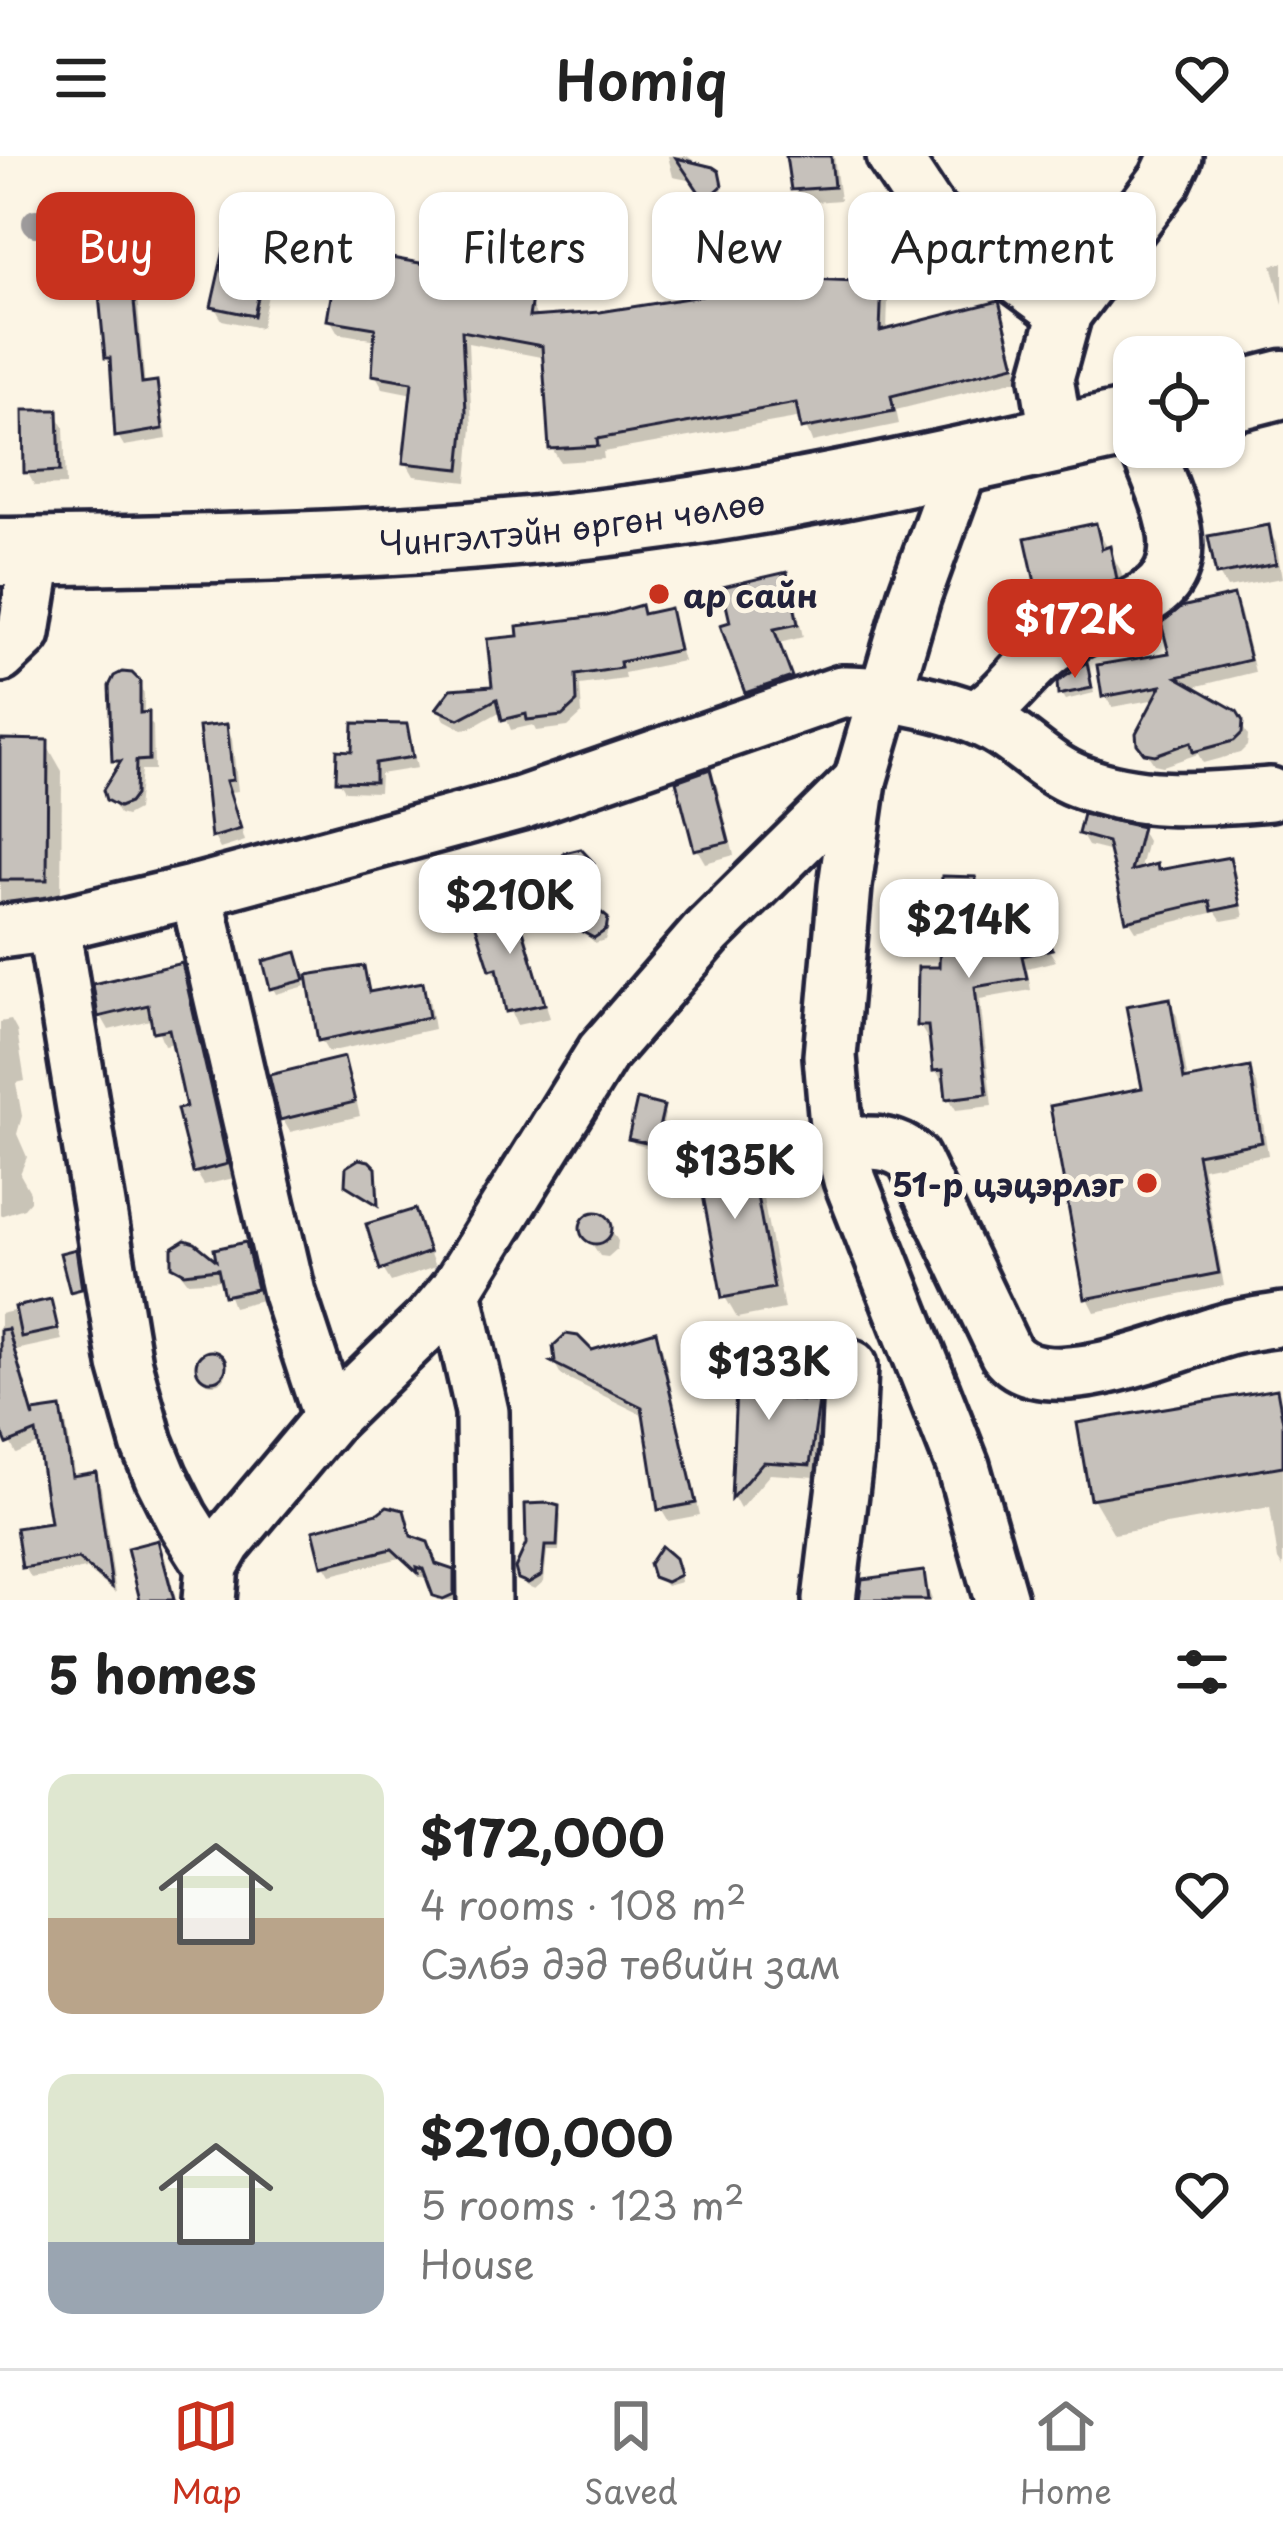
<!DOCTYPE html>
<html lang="en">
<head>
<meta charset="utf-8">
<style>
	body { margin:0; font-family:"Playpen Sans",sans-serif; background:#f2f2f2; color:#222; height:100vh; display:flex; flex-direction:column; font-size:45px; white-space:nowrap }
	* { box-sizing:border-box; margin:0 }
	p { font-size:39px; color:#767676 }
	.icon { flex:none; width:66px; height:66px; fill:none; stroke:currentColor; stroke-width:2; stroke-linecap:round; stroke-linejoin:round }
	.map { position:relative; height:1444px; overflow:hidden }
	.side { display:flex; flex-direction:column; background:#fff; flex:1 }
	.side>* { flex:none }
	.guide { position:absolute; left:36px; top:36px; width:1212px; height:108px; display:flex; gap:24px }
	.buttons { position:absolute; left:1113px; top:180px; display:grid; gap:24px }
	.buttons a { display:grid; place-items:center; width:132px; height:132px; border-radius:24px; background:#fff; box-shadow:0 3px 9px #0004; font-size:60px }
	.price { position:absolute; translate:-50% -102px; padding:0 27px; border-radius:24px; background:#fff; color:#222; font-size:39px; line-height:78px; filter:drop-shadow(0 3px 6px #0008) }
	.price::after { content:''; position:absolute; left:50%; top:72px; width:36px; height:27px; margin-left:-18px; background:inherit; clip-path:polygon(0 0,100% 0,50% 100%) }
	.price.current { background:#c8321e; color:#fff }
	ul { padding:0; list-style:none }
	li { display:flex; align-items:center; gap:36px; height:300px; padding:0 48px }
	li span { display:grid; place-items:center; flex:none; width:336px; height:240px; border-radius:24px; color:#555 }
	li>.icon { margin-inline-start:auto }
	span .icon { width:144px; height:144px; fill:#fffc; stroke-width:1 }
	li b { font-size:51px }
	h2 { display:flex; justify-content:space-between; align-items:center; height:144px; padding:0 48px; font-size:51px }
	.tag { padding:0 42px; border-radius:24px; background:#fff; box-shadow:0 3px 9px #0004; font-size:42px; line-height:108px }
	.tag.current { background:#c8321e; color:#fff }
	header { display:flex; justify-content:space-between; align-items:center; height:156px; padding:0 48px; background:#fff; font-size:54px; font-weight:600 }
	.menu { display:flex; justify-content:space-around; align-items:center; height:168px; border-top:3px solid #e0e0e0; background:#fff; font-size:33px; color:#767676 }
	.menu a { display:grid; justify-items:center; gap:6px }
	.menu .current { color:#c8321e }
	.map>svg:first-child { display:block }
	.shadow { fill:#0003 }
	.building { fill:#c6c1bb; stroke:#22223b; stroke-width:3 }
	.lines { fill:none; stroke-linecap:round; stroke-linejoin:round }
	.minor-casing { stroke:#22223b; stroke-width:60 }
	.major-casing { stroke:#22223b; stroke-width:75 }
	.minor { stroke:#fcf5e5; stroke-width:51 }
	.major { stroke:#fcf5e5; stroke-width:66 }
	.tree { fill:#9d9a9b }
	.poi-dot { fill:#c8321e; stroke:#fcf5e5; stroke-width:4.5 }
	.labels { text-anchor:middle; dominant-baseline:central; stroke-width:10; stroke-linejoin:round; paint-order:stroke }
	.street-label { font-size:33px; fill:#22223b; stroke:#fcf5e5 }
	.poi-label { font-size:33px; font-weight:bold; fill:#22223b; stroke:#fcf5e5; text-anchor:start }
</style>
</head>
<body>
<header><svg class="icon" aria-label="menu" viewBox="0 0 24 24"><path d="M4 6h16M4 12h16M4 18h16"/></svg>Homiq<svg class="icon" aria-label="heart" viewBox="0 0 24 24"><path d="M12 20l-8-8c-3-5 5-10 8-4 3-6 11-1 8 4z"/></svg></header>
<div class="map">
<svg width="1283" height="1444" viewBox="0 0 1283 1444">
	<rect width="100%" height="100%" fill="#fcf5e5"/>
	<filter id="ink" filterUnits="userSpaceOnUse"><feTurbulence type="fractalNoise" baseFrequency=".00833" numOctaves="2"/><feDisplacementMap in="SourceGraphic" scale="24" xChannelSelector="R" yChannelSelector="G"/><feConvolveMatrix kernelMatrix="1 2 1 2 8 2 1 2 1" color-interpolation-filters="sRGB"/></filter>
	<g filter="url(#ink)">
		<g class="shadow">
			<polygon points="668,0 687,0 721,24 723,37 713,44 706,42 693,25 673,21"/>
			<polygon points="789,0 834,0 840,44 802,47 794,33"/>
			<polygon points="268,88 276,101 261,172 222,164 214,150"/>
			<polygon points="1283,107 1283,148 1272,109"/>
			<polygon points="492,109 500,123 498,139 530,145 538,164 880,129 888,143 887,176 997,149 1005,162 1020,223 896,254 899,268 812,286 802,261 603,296 604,303 560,306 552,292 546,202 468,187 472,272 467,326 414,320 406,306 413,238 383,232 375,218 377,184 338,177 330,163 427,112"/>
			<polygon points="130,118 136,128 145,230 155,228 161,238 167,283 124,290 118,280 113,211 108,201"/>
			<polygon points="56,257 64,271 66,329 35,330 27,316"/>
			<polygon points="1095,370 1121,415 1127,445 1057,481 1045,461"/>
			<polygon points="1268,373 1276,387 1282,422 1227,432 1219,418"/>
			<polygon points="785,420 793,434 803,481 779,487 797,535 756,550 724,471 734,469"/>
			<polygon points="1233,442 1240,454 1255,516 1190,532 1235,557 1248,580 1247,590 1240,597 1203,607 1198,598 1163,610 1154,608 1140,587 1157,543 1112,551 1105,540 1172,500"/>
			<polygon points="668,455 683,505 624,517 625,523 580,529 582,558 568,571 536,575 533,569 511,574 503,554 471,572 462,573 445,564 439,553 495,532 644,461"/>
			<polygon points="1089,515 1094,537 1065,544 1061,538"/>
			<polygon points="138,527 144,538 144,560 153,570 154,614 141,614 137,654 126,660 119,658 112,647 119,613 115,604"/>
			<polygon points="226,571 232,583 238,635 230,636 245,685 220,693 214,681 202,573"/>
			<polygon points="405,571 411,583 417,612 380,618 379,636 345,635 339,624 355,598"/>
			<polygon points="0,586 46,587 62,615 61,751 0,751"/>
			<polygon points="709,617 717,630 734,699 705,707 697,693"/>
			<polygon points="1140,673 1147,685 1139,716 1159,717 1228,704 1235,716 1244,761 1222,765 1216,756 1136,775 1129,764 1112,696 1088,690 1081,678"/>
			<polygon points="584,698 596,715 586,739 561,716"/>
			<polygon points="975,724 982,737 981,768 1024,755 1056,805 1027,812 1031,834 980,843 992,950 956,954 949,942 947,926 943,927 936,914 932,882 927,882 920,870"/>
			<polygon points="514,751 522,764 550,862 517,869 493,813"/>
			<polygon points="605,764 609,771 605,784 595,787 580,773"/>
			<polygon points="299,805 306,830 276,838 273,832"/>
			<polygon points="180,810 188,824 234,1022 204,1029 196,1016 189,953 175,887 164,889 154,863 109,874 101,860"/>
			<polygon points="363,813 372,838 422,830 429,842 434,873 328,896 321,884"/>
			<polygon points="1169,846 1177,860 1188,926 1249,915 1257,928 1268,999 1203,1012 1224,1130 1095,1156 1088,1142"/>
			<polygon points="11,864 17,875 25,925 16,927 22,960 17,978 27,1001 20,1018 30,1036 30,1045 24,1052 0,1060 0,866"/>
			<polygon points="342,905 350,918 360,960 290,976 282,962"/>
			<polygon points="662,952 665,958 658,994 634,988 631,982"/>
			<polygon points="746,994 758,1015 784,1153 737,1162 725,1141"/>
			<polygon points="374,1014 378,1021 379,1052 352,1035 348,1028"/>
			<polygon points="414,1056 435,1111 391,1126 383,1113"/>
			<polygon points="590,1060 604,1062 618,1085 617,1093 608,1101 600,1100 583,1074"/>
			<polygon points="245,1089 262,1144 233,1151 223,1124 188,1126 175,1109 221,1111"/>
			<polygon points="49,1147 62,1184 15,1194 34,1259 59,1255 66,1266 75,1322 94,1319 101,1331 116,1437 86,1413 31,1422 25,1411 54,1370 41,1287 16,1298 7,1280 0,1282 0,1158"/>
			<polygon points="655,1179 662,1191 700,1359 668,1365 661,1353 647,1261 561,1219 555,1208"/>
			<circle cx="213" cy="1214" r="14"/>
			<polygon points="785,1213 792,1227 796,1247 817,1249 824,1262 816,1321 770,1318 740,1353 734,1342 740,1214"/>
			<polygon points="1276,1236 1283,1249 1283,1412 1278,1404 1270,1351 1114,1378 1093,1342"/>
			<polygon points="557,1353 561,1359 559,1395 547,1395 544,1425 535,1433 525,1429 519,1416"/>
			<polygon points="405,1361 414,1384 437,1411 452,1417 458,1428 458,1444 437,1444 428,1422 421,1421 400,1402 331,1419 325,1409"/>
			<polygon points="157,1387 165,1401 176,1444 143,1444 131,1394"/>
			<polygon points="677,1411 681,1426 666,1430 653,1416"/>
			<polygon points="923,1418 932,1444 890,1444 887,1423"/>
		</g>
		<g class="building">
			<polygon points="786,0 831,0 834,31 791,34"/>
			<polygon points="676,2 713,11 719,15 722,30 713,38 699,36"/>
			<polygon points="228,76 270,85 254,160 211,151"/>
			<polygon points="339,93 426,108 432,97 494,106 490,134 532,142 529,161 600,156 808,123 882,126 880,175 999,145 1015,209 891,240 894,255 801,273 796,247 597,283 598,290 549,293 542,190 462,175 466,256 460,313 403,307 412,226 372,219 375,172 327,164"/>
			<polygon points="131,115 142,227 157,225 163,273 115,281 110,202 105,202 97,118"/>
			<polygon points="23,254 58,254 60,315 24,317"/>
			<polygon points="1096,367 1102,393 1110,390 1117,423 1073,441 1073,445 1043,462 1025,382"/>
			<polygon points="1269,369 1276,408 1216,419 1208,380"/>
			<polygon points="787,416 798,468 774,473 792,521 745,537 720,469 730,466 722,431"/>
			<polygon points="1234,439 1250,504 1177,521 1237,555 1243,565 1242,577 1234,585 1193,596 1191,586 1155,599 1144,597 1137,588 1136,577 1161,530 1102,541 1097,509 1169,497 1161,467 1181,451"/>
			<polygon points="641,449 643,458 670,452 679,494 620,506 621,512 576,519 577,546 562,560 527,564 526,558 502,564 497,543 459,563 436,553 451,533 492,530 487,483 518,480 517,470 606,459"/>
			<polygon points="1087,506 1092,532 1058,539 1057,526"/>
			<polygon points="122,516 132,517 140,525 140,557 149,556 149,604 136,605 135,639 129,647 119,651 106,644 103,634 121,605 112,605 109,530 114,520"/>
			<polygon points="353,567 407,568 413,601 375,607 375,626 336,625 337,594 352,595"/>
			<polygon points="227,568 233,624 226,625 241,673 211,682 199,571"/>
			<polygon points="0,583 48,584 47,724 0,724"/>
			<polygon points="710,613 729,686 694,694 676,625"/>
			<polygon points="1083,658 1142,671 1131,715 1157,708 1158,714 1230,701 1240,749 1212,755 1210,745 1126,765 1107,686 1078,678"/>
			<polygon points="581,693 594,707 583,735 558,716 564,697"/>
			<polygon points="942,720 976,721 975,767 1025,751 1052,793 1022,800 1027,822 975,831 987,938 946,943 943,914 933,915 928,870 917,870 918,811 939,811"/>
			<polygon points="587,745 608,762 606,774 594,782 577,773"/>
			<polygon points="515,747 545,848 506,856 497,812 490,814 473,761"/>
			<polygon points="297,796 305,824 270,833 263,805"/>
			<polygon points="182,807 228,1008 193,1017 177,953 186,951 169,873 153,876 148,849 98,861 93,828"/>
			<polygon points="364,810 369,836 423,826 429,861 318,885 307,819"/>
			<polygon points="1170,842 1184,924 1250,911 1262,986 1197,998 1219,1117 1085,1143 1050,950 1142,932 1126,850"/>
			<polygon points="344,901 355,946 280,964 269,919"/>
			<polygon points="637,943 664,950 655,989 628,983"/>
			<polygon points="748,991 774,1132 722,1142 696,1001"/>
			<polygon points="359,1003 369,1005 376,1012 378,1049 345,1029 346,1011"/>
			<polygon points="415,1053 429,1096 380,1114 366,1068"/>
			<circle cx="596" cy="1072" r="16"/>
			<polygon points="185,1084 195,1087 216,1104 214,1093 246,1086 257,1133 224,1140 218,1113 185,1117 172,1110 172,1092"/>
			<polygon points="76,1093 82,1133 70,1136 60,1097"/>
			<polygon points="51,1143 58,1173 21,1181 15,1151"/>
			<polygon points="8,1173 34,1262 33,1256 61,1252 72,1320 96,1316 112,1431 78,1403 22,1412 16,1372 50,1367 36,1276 7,1288 0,1272 0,1174"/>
			<polygon points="656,1175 696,1347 658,1354 642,1251 551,1206 555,1205 553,1190 566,1178 578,1180 592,1194"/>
			<circle cx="211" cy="1210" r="15"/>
			<polygon points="787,1210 792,1244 819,1246 810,1309 763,1306 731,1343 737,1211"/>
			<polygon points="1277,1233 1283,1266 1283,1310 1090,1343 1077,1267"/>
			<polygon points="548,1347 559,1350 557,1390 545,1390 542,1419 528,1427 518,1423 515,1412 526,1388 525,1348"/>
			<polygon points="387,1350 404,1354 411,1380 428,1386 436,1408 454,1414 454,1438 443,1443 433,1440 423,1413 417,1411 418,1417 392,1393 322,1410 313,1374 378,1357"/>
			<polygon points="158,1384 174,1444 140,1444 127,1392"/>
			<polygon points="661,1390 675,1402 680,1419 666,1426 653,1421 649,1408"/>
			<polygon points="924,1415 928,1444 859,1444 862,1423"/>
		</g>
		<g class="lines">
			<g class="minor-casing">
				<g id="minor">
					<polyline points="893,0 932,59 1065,157"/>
					<polyline points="1057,283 1047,222 1065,157 1165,24 1176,0"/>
					<polyline points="964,303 914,441 860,625 845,730 830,900 836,969 850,1024 963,1310 1001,1444"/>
					<polyline points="0,500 24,477 37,396"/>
					<path d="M975,561C1009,542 1025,508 1057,488C1086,470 1118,459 1147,441C1203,408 1163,336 1146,291"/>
					<polyline points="196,735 289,1137 330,1262"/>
					<polyline points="53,769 125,1208 147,1287 161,1321 181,1361 212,1410"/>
					<path d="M0,776L53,769L196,735L521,647L841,536C886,535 963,551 1002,575C1028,591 1049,614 1078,625C1142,650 1204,643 1270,638"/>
					<path d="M840,988C867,987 891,983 913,1002L1006,1197C1043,1247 1171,1191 1219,1176C1240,1169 1261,1167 1283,1163"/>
					<polyline points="455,1135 482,1256 484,1444"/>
					<polyline points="209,1444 212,1410 226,1386 330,1262 431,1164 455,1135 603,896 708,775 860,625"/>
					<polyline points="829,1444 847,1296 851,1210"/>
				</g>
			</g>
			<g class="major-casing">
				<g id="major">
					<polyline points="1224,243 1283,228"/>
					<path id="s1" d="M0,396C209,393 418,391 626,364C797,343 966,303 1134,266"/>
				</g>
			</g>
			<use href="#minor" class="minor"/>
			<use href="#major" class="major"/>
		</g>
		<circle class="tree" cx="36" cy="67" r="14"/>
	</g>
	<g class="poi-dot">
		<circle cx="659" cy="438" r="12"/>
		<circle cx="1147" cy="1027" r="12"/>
	</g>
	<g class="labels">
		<g class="street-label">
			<text stroke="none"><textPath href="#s1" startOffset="573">Чингэлтэйн өргөн чөлөө</textPath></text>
		</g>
		<g class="poi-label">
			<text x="683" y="438">ар сайн</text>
			<text x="1123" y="1027" text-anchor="end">51-р цэцэрлэг</text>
		</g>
	</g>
</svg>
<div class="buttons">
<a><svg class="icon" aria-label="locate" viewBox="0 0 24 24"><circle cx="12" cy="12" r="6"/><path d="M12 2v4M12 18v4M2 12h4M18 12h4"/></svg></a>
</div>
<b class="price current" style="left:1075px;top:525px">$172K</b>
<b class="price" style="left:510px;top:801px">$210K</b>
<b class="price" style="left:969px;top:825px">$214K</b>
<b class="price" style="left:735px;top:1066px">$135K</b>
<b class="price" style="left:769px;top:1267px">$133K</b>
<div class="guide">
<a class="tag current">Buy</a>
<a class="tag">Rent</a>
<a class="tag">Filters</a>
<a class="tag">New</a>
<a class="tag">Apartment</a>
</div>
</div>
<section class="side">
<h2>5 homes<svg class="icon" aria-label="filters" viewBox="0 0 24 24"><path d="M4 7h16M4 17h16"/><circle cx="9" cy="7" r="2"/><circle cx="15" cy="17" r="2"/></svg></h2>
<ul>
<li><span style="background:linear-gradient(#dfe7d0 60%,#b9a48a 0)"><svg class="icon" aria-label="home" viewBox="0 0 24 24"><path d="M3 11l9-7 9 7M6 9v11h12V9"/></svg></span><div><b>$172,000</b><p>4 rooms · 108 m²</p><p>Сэлбэ дэд төвийн зам</p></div><svg class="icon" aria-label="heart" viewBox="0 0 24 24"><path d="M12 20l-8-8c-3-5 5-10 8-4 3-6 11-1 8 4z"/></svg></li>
<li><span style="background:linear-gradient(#dfe7d0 70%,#9aa5b1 0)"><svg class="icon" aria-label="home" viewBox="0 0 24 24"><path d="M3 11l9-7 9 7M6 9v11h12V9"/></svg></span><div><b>$210,000</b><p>5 rooms · 123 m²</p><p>House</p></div><svg class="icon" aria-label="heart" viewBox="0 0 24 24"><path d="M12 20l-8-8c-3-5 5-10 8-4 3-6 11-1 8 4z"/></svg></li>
</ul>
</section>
<nav class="menu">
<a class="current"><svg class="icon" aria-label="map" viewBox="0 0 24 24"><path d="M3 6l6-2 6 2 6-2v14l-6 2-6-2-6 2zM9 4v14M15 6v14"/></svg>Map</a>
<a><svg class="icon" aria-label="saved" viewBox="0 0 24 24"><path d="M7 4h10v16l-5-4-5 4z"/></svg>Saved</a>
<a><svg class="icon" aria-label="home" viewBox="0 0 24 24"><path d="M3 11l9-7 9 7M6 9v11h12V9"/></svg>Home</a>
</nav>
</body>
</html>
